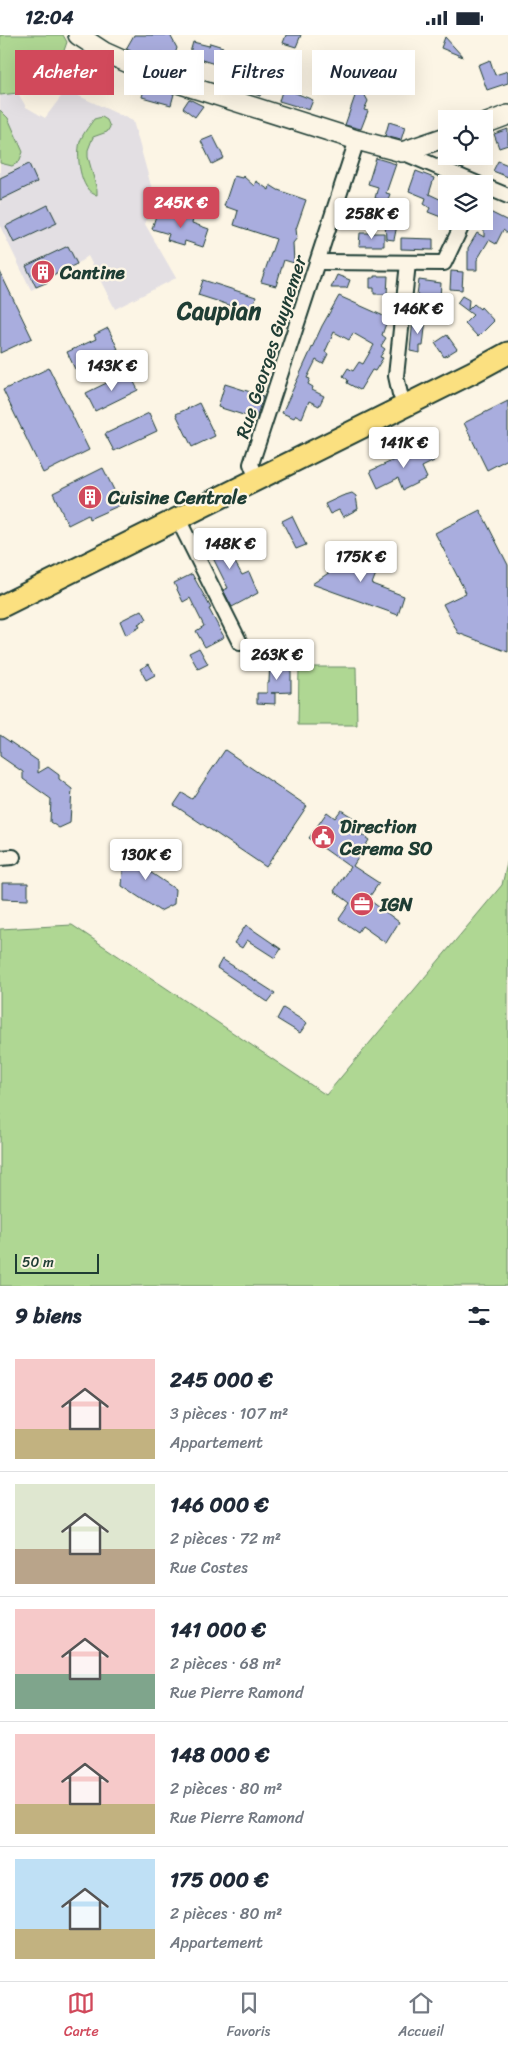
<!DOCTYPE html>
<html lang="fr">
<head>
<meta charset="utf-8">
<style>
	body { margin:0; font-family:Sriracha,sans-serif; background:#f2f2f3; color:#1f2937; height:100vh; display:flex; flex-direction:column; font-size:19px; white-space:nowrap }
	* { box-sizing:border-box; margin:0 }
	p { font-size:16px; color:#747a83 }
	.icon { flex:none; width:28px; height:28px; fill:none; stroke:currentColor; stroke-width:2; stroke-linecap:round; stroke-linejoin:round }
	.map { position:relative; height:1251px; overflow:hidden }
	.details { display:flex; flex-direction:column; background:#fff; flex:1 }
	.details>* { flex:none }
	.top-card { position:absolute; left:15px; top:15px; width:479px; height:45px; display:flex; gap:10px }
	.fabs { position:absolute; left:438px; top:75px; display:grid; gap:10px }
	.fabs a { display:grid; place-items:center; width:55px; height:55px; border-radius:0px; background:#fff; box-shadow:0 5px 20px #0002; font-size:25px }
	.scale { position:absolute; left:15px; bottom:12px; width:84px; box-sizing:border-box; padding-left:5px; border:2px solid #1f3d34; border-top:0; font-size:14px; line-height:18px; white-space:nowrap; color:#1f3d34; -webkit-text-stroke:4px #fcf5e5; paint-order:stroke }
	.price { position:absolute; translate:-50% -42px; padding:0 11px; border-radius:5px; background:#fff; color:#222; font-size:16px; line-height:32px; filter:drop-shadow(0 1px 2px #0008) }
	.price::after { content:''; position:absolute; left:50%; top:30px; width:15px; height:11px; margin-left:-8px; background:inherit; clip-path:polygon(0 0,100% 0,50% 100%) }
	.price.active { background:#d1495b; color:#fff }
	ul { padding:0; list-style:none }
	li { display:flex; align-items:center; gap:15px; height:125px; padding:0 15px }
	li+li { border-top:1px solid #e0e1e3 }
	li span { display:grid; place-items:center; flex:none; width:140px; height:100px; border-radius:0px; color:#555 }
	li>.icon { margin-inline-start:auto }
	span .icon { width:60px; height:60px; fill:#fffc; stroke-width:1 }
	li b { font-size:21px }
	h2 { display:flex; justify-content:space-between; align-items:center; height:60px; padding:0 15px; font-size:21px }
	.chip { padding:0 18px; border-radius:0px; background:#fff; box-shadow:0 5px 20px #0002; font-size:18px; line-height:45px }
	.chip.active { background:#d1495b; color:#fff }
	.status { display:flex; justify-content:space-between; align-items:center; height:35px; padding:0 25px; background:#fff; direction:ltr }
	.status svg { height:14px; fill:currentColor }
	.menu { display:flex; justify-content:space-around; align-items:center; height:70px; border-top:1px solid #e0e1e3; background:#fff; font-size:14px; color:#747a83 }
	.menu a { display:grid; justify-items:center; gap:2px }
	.menu .active { color:#d1495b }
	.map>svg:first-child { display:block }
	.built { fill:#e3dfe3 }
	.green { fill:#afd793; stroke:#678a64 }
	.building { fill:#a9adde; stroke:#1f3d34 }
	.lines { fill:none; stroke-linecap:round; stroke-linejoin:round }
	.street-casing { stroke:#1f3d34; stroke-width:18 }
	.secondary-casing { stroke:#1f3d34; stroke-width:22 }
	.primary-casing { stroke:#1f3d34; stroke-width:25 }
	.street { stroke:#fcf5e5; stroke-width:14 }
	.secondary { stroke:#fcf5e5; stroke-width:19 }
	.primary { stroke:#fbe080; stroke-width:21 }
	.labels { text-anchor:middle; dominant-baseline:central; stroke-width:4.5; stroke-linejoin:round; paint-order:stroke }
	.poi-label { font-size:19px; font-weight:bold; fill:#1f3d34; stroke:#fcf5e5; text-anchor:start }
	.street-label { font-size:19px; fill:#1f3d34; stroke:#fcf5e5 }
	.district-label { font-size:24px; font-weight:bold; fill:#1f3d34; stroke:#fcf5e5 }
</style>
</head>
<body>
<div class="status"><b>12:04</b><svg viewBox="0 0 49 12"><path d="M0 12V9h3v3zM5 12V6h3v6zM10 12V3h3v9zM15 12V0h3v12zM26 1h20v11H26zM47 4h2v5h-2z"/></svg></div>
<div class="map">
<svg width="508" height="1251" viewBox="0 0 508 1251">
	<rect width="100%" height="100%" fill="#fcf5e5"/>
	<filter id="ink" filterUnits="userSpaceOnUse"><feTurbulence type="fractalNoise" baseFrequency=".02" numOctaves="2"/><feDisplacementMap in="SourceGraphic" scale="10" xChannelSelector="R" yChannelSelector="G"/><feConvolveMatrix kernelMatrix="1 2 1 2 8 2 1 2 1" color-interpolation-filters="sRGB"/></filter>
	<g filter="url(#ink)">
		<polygon class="built" points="66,55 133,86 155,165 145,189 176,243 115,274 88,221 77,229 47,243 48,247 31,255 0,191 0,60 18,58 26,72 45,83"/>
		<g class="green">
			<polygon points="0,0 63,0 67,7 59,30 18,58 0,60"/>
			<polygon points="0,75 8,83 23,117 19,127 12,131 0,128"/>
			<path d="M102,82L107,85L110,92L107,97L93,102L88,115V122L97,155V160C80,158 75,117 81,104C84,97 90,90 94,84Z"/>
			<polygon points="299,632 356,632 357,690 298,690"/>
			<polygon points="508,824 508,1251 0,1251 0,894 72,890 326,1060 502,850"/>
		</g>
		<g class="building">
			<polygon points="134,0 170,0 177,13 174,22 158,17 155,25 126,14"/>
			<polygon points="286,0 301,0 296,12 283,8"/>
			<polygon points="445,2 463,22 441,13"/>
			<polygon points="193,7 209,11 210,8 223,12 218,30 189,21"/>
			<polygon points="372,22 385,27 374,55 362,50"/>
			<polygon points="490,25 495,40 508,36 508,48 487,55 478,30"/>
			<polygon points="237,35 265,44 260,61 231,51"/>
			<polygon points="145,51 174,59 171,70 142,62"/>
			<polygon points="283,53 313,65 309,75 279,66"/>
			<polygon points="363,57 368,66 364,75 368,76 361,94 345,90 355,61"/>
			<polygon points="189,64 203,71 195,82 183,73"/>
			<polygon points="389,87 405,92 401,105 385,101"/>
			<polygon points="508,94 508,110 499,113 494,99"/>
			<polygon points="213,101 224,123 212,129 201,106"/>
			<polygon points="376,123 396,129 386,158 390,159 387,167 375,163 378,152 368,149"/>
			<polygon points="498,126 508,130 508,142 493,136"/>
			<polygon points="29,129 37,147 0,165 0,143"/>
			<polygon points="416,136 434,143 429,159 446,167 446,184 428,177 430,173 424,169 426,163 409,156"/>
			<polygon points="234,141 242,143 243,141 254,151 256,146 269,155 270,150 278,155 306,165 296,194 297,203 293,208 294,228 284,225 276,251 261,247 276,204 234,190 238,176 224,171"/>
			<polygon points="48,170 57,188 14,208 6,191"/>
			<polygon points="484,174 508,186 508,199 503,195 496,209 489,205 477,225 477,235 468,235 468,213 477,198 484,202"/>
			<polygon points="177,176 194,182 192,188 209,194 203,212 185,206 184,210 167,205 169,199 152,194 157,177 175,183"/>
			<polygon points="385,187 397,190 394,205 386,204"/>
			<polygon points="360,198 384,198 384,211 359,211"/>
			<polygon points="401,203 433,204 433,215 401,214"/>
			<polygon points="68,211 77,229 46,243 48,247 36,252 26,231"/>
			<polygon points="451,236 463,237 462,255 450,254"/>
			<polygon points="0,237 32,303 0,318"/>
			<polygon points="337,240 350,245 347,253 331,253"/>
			<polygon points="374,241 388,241 387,259 374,259 374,253 370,253 370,243 374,243"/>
			<polygon points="203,245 256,262 251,277 198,260"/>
			<polygon points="419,245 441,248 440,263 417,260"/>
			<polygon points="339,261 388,283 382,300 386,303 381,311 385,314 380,322 383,323 375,336 372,335 360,355 347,348 348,345 343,341 348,333 353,336 359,327 363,329 374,310 353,298 349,305 334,297 325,317 328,319 323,329 316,325 307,343 310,344 308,349 313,352 312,355 324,361 319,371 309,366 302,383 296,380 294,383 282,378 322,291"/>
			<polygon points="462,261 469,265 468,275 474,269 480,274 481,272 494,286 478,302 465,288 473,280 457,268"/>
			<polygon points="413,284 426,284 423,311 420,311 420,318 410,316"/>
			<polygon points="108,293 118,314 75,334 67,317 96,304 94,300"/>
			<polygon points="447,300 457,314 444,322 435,308"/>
			<polygon points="49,333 89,415 43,438 3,355"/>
			<polygon points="129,337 138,355 95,376 86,358"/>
			<polygon points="225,349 263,361 256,384 218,372"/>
			<polygon points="508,366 508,424 487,435 464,388"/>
			<polygon points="199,368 215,401 192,412 176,379"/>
			<polygon points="149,378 157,396 114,416 105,399"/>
			<polygon points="427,410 434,426 422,432 427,443 403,455 398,443 378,453 370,436"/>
			<polygon points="103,433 115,457 120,457 124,460 125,468 89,484 88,480 68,490 53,458"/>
			<polygon points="352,458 356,461 358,474 343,482 339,475 330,479 325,469 342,461"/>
			<polygon points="480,475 508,530 508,617 458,598 443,569 466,558 435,498"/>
			<polygon points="292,481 306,510 296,514 282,486"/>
			<polygon points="227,496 234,510 230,512 234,519 231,520 242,540 249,537 258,558 232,572 223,555 228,553 212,521 209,522 203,508"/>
			<polygon points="366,513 379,531 372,549 404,561 398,580 312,549"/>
			<polygon points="192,539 211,573 209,574 224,602 205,612 196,596 204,591 190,563 183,567 174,548"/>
			<polygon points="142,575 147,584 138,589 140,592 126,600 120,586"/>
			<polygon points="199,613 208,629 198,634 189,618"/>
			<polygon points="270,624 291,624 291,657 271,658 275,658 275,669 257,668 257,658 267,658 267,647 269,647"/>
			<polygon points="149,629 155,640 146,645 140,634"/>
			<polygon points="0,700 38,726 38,738 48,732 59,740 59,744 72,754 70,788 59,793 50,787 51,764 23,744 23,737 0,721"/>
			<polygon points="225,715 307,771 266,832 174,770 182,758 192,764"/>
			<polygon points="341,775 368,792 362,800 369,805 353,831 379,848 368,864 399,887 386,908 362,891 358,897 339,884 350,868 334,856 350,832 309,803 327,777 335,783"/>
			<polygon points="138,813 151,822 150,837 175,854 174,869 160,876 122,851 124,820"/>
			<polygon points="2,848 28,848 28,865 2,864"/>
			<polygon points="246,890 281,914 275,923 247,905 242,913 234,908"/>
			<polygon points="222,924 275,958 268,967 217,933"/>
			<polygon points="283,973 307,988 300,998 277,984"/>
		</g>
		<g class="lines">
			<g class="street-casing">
				<g id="street">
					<polyline points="402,117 478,149"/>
					<polyline points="484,151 508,161"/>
					<polyline points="319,227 444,228 464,186"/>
					<polyline points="406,370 400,359 396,341 408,228"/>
					<polyline points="257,444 251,429 357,105"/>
					<polyline points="178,484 240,608"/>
					<polyline points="0,823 13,822"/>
				</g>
			</g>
			<g class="secondary-casing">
				<g id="secondary">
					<polyline points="78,0 104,17 162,43 357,105 402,117 446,102"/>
					<polyline points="484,89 508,80"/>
				</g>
			</g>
			<g class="primary-casing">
				<polyline id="primary" points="0,572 473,337 508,318"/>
			</g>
			<use href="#street" class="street"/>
			<use href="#secondary" class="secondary"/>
			<use href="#primary" class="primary"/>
		</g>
	</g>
	<defs>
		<g id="building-disc" transform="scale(1.25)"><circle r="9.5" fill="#d1495b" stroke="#fcf5e5"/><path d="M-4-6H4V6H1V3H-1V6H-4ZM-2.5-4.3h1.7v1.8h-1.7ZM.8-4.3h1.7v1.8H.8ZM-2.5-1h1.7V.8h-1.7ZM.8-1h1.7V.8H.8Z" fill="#fff"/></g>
		<g id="civic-disc" transform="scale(1.25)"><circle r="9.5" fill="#d1495b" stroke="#fcf5e5"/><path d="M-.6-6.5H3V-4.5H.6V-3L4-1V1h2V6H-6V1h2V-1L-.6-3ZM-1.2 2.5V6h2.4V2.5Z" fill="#fff"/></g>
		<g id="office-disc" transform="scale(1.25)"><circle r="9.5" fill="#d1495b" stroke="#fcf5e5"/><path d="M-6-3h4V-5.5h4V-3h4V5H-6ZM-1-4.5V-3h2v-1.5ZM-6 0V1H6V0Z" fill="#fff"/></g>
	</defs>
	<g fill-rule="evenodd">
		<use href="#building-disc" x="43" y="237"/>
		<use href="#building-disc" x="90" y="462"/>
		<use href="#civic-disc" x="323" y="802"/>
		<use href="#office-disc" x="362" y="869"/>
	</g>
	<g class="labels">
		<g class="poi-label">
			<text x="60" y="237">Cantine</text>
			<text x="108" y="462">Cuisine Centrale</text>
			<text x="340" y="791">Direction<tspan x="340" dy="22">Cerema SO</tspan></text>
			<text x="380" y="869">IGN</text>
		</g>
		<g class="street-label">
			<text transform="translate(271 312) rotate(-72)">Rue Georges Guynemer</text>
		</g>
		<g class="district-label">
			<text x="219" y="276">Caupian</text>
		</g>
	</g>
</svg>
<div class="fabs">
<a><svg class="icon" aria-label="locate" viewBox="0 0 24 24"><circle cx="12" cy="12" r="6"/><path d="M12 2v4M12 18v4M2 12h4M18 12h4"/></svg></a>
<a><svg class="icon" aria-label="layers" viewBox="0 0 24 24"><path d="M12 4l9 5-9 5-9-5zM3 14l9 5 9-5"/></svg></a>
</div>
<div class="scale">50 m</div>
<b class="price active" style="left:181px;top:194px">245K €</b>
<b class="price" style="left:372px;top:205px">258K €</b>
<b class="price" style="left:418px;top:300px">146K €</b>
<b class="price" style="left:112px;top:357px">143K €</b>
<b class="price" style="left:404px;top:434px">141K €</b>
<b class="price" style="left:230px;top:535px">148K €</b>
<b class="price" style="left:361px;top:548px">175K €</b>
<b class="price" style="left:277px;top:646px">263K €</b>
<b class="price" style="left:146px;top:846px">130K €</b>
<div class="top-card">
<a class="chip active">Acheter</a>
<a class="chip">Louer</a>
<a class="chip">Filtres</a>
<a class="chip">Nouveau</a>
</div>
</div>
<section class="details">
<h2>9 biens<svg class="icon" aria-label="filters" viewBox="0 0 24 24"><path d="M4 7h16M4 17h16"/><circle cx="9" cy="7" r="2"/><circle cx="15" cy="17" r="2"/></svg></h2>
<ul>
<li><span style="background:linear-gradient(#f6c9c9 70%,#c2b280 0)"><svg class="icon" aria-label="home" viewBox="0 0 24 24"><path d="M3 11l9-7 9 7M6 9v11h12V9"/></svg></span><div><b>245 000 €</b><p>3 pièces · 107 m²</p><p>Appartement</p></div></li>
<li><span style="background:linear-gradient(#dfe7d0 65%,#b9a48a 0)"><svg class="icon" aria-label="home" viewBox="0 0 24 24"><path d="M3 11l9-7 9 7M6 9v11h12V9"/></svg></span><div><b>146 000 €</b><p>2 pièces · 72 m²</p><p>Rue Costes</p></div></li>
<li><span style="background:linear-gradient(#f6c9c9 65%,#7fa58c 0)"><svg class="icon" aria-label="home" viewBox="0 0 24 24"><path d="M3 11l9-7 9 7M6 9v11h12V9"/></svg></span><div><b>141 000 €</b><p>2 pièces · 68 m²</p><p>Rue Pierre Ramond</p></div></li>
<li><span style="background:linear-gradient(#f6c9c9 70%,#c2b280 0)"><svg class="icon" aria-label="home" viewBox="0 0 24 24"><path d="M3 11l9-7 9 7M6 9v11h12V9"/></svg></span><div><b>148 000 €</b><p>2 pièces · 80 m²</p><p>Rue Pierre Ramond</p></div></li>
<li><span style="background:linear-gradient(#bfe0f5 70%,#c2b280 0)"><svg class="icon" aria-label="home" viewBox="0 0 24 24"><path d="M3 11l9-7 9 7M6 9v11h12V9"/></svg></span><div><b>175 000 €</b><p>2 pièces · 80 m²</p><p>Appartement</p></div></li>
</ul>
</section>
<nav class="menu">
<a class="active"><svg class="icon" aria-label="map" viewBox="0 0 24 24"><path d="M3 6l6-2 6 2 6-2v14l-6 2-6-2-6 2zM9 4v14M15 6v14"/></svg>Carte</a>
<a><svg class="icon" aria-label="saved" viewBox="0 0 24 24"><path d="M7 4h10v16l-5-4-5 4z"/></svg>Favoris</a>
<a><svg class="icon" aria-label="home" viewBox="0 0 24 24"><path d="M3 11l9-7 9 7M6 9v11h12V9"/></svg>Accueil</a>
</nav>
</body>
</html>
